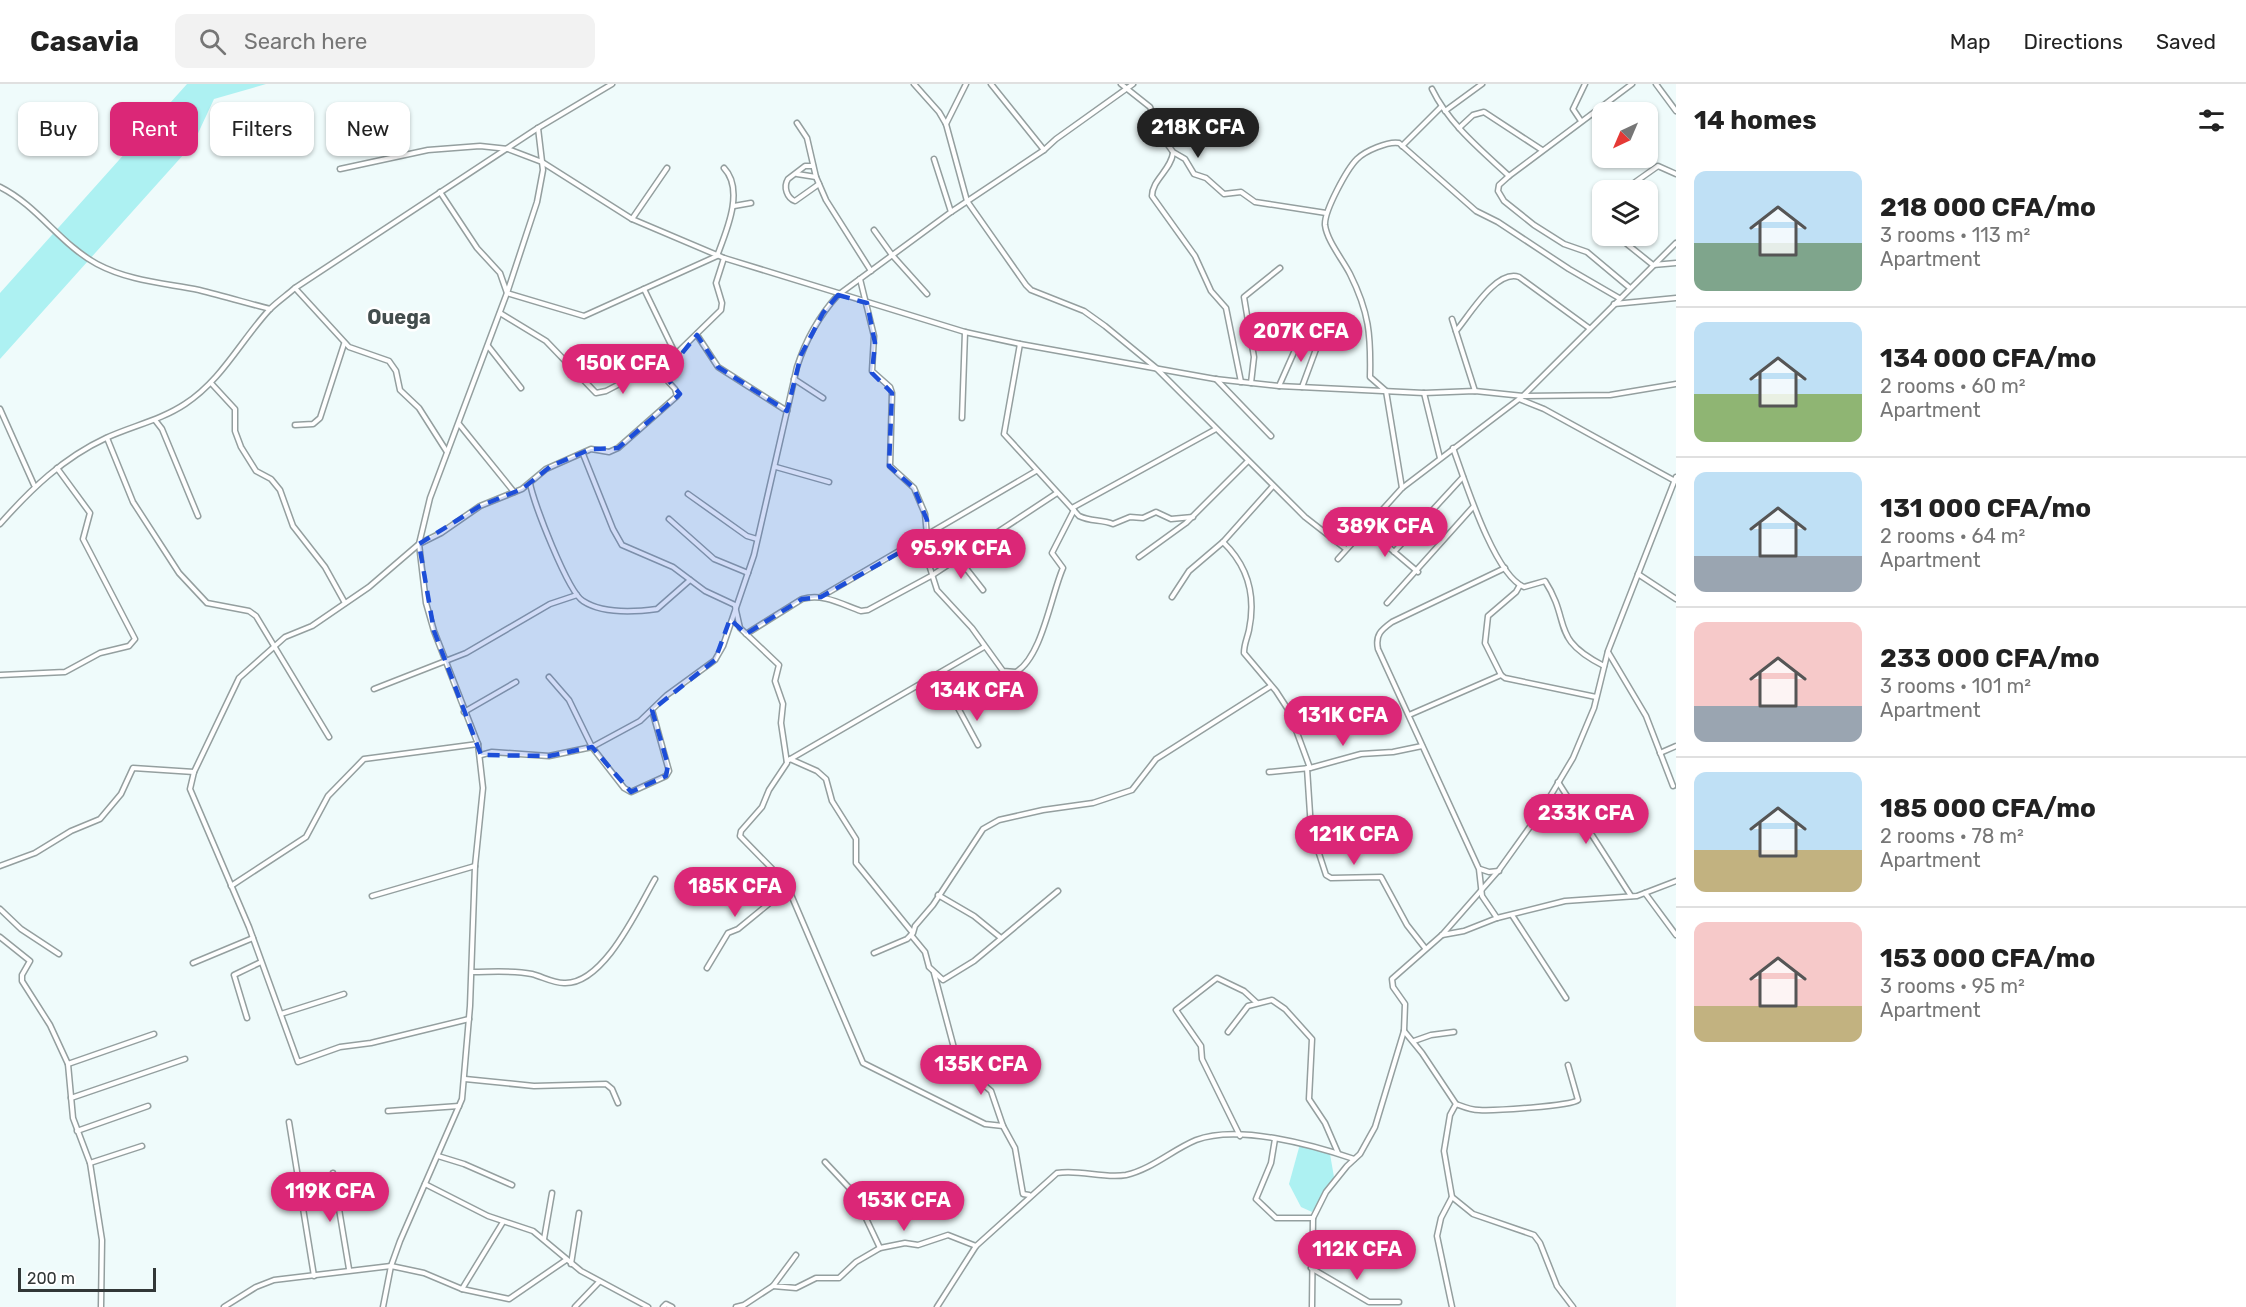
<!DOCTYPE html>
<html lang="en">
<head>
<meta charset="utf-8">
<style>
	body { margin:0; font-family:Rubik,sans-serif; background:#f2f2f2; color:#222; height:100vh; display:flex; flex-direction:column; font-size:22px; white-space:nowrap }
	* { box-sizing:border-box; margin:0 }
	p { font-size:20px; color:#767676 }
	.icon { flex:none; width:33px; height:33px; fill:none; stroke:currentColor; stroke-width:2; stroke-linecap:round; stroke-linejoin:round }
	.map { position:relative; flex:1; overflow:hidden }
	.panel { display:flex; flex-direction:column; background:#fff; width:570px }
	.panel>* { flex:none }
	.guide { position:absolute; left:18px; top:18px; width:570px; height:54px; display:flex; gap:12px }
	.needle { width:39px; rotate:224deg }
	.controls { position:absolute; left:1592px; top:18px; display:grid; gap:12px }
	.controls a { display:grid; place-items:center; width:66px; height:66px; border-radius:12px; background:#fff; box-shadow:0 2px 4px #0004; font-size:30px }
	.scale { position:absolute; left:18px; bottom:15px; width:138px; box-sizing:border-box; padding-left:6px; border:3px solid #323737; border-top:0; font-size:16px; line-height:21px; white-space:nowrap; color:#323737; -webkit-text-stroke:4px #fff; paint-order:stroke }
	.price { position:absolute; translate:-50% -51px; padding:0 14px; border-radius:21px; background:#db2777; color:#fff; font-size:20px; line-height:39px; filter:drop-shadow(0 2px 3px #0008) }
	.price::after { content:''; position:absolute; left:50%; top:36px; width:18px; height:14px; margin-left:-9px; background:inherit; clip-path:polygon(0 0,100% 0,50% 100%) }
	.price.selected { background:#222; color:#fff }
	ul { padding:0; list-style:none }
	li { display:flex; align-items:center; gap:18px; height:150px; padding:0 18px }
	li+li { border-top:2px solid #e0e0e0 }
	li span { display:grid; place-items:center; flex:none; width:168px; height:120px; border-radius:12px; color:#555 }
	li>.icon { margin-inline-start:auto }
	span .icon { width:72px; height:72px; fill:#fffc; stroke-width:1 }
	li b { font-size:26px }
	h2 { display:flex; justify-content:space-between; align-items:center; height:72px; padding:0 18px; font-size:26px }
	.pill { padding:0 21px; border-radius:12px; background:#fff; box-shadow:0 2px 4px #0004; font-size:21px; line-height:54px }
	.pill.selected { background:#db2777; color:#fff }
	header { display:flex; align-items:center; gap:36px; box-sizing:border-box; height:84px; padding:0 30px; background:#fff; border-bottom:2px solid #e0e0e0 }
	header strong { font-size:28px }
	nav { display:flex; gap:33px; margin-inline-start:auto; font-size:21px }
	.search { width:420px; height:54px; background:#f2f2f2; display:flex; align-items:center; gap:15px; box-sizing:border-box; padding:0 21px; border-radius:12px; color:#767676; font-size:22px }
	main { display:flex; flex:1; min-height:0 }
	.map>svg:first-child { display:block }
	.green { fill:#adf1f2 }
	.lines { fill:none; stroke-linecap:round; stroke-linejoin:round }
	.street-casing { stroke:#949f9f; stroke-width:7 }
	.street { stroke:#fff; stroke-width:4 }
	.marked { fill:#1d4ed8; fill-opacity:0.2; stroke:#1d4ed8; stroke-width:4.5; stroke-dasharray:12 8; stroke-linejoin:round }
	.labels { text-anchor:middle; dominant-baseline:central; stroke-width:5; stroke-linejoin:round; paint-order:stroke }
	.neighbourhood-label { font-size:20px; font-weight:bold; fill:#434d4d; stroke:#fff }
</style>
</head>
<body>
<header>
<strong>Casavia</strong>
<div class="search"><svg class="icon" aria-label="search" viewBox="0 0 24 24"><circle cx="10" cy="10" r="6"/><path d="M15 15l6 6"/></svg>Search here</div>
<nav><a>Map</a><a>Directions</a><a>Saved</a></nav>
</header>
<main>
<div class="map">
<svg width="1676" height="1223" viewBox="0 0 1676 1223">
	<rect width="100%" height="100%" fill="#effbfb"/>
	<g class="green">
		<polygon points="187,0 266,0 214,15 193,60 0,275 0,209"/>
		<polygon points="1300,1060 1330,1070 1334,1093 1312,1128 1301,1123 1289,1100"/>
	</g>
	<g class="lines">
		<g class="street-casing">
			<g id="street">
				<polyline points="914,0 939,28 946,40 967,117 1026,201 1031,206 1084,227 1105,242 1155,283 1305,433 1346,465"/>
				<polyline points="991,0 1044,66"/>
				<polyline points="1121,0 1150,23 1161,51 1173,68 1185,75 1194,90 1206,94 1224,110 1241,108 1255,118 1326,129"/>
				<polyline points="1656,0 1676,27"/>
				<path d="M1432,5C1449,40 1481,66 1509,92"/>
				<polyline points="1445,27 1482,0"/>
				<polyline points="1581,37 1573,25 1585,0"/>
				<polyline points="797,39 807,54 816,93 826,116 871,187"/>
				<polyline points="946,40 966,0"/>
				<polyline points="1459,44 1473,31 1484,28 1542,66"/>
				<polyline points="1402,62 1441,23"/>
				<path d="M1173,69C1171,86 1152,96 1152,112L1195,172L1211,207L1226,224L1241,298"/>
				<polyline points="934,75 951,128"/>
				<path d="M813,82H805L788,95C783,103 787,114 795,117L819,100"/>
				<polyline points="340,85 428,66 480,62 508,65 542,78 632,135 724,174 965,248 1020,260 1215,295 1279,302 1424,309 1475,307 1523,312 1610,311 1676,300"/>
				<polyline points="797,90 816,93"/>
				<path d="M0,103C38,122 60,160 97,180C129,197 164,199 199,206C223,212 247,219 270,225"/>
				<polyline points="1624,106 1658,82 1676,90"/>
				<path d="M440,108L477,164L500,189L507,209L584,232L717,172C726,148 745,106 724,84"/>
				<polyline points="734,122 751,119"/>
				<polyline points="1602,126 1599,132 1602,139"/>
				<polyline points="632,135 667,84"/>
				<polyline points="874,146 892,171 927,210"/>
				<polyline points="1617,152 1653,181 1676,179"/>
				<path d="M860,195L874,252L872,287L890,303L892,309L890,382L914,404L925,430L930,484L937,506L972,544L1003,587L1016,588C1042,573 1051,511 1063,484L1052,469L1074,426"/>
				<polyline points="295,204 349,263 389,277 396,287 400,306 419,324 447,368"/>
				<polyline points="1630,204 1587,168 1564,160 1534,141 1504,117 1498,107 1499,101 1509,92 1632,0"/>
				<polyline points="644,205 676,271"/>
				<polyline points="1614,220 1676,214"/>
				<polyline points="1452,235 1475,307"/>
				<path d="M1456,247C1469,232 1496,185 1519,193L1589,244"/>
				<polyline points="697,251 718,283 787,327"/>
				<path d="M1020,260L1004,350L1079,432C1091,438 1101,435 1113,440L1130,433L1143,434L1156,428L1171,435L1193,433"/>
				<polyline points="488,262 521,304"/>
				<polyline points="664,291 680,266 721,226 722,219 716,199 724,174"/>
				<polyline points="794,295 823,314"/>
				<polyline points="1216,295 1271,352"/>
				<polyline points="211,299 235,325 235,347 241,363 256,387 271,395 280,406 293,442 325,483 345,519"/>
				<polyline points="1251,299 1254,273 1244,213 1280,184"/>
				<polyline points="1279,302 1303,248"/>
				<polyline points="1302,303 1322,249"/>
				<polyline points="1424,309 1440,374"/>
				<polyline points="1519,315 1544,325 1675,397"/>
				<polyline points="0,325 34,401"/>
				<polyline points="962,334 965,248"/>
				<polyline points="155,336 162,345 198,432"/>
				<polyline points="459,340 514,408"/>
				<polyline points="295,341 313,340 320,334 344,260"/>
				<polyline points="107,354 133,418 179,489 207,519 249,527 256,532 329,653"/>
				<path d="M1453,364C1464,394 1494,491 1524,503L1545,497C1572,539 1549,554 1604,582"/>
				<polyline points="583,370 613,445 622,461 673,483 705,507 735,521"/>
				<polyline points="776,383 829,398"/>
				<path d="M530,399C533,418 568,508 583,517C603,530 635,528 657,525L690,496"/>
				<path d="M1402,404L1386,307L1370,293C1371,251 1369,228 1350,190C1343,176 1327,157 1325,141C1324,127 1347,85 1357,75C1365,67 1388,57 1399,59L1476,127L1498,138L1569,185L1619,214"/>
				<polyline points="688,410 747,452 757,455"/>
				<polyline points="1072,424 1216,345"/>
				<polyline points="669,435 714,475 748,489"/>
				<path d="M0,440C31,405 63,374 106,354C132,342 161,336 185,320C222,296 241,256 270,225C277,218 287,211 295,204L538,44L612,0"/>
				<polyline points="1366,444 1418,488"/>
				<path d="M1223,458C1248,482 1256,512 1249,546C1247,555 1244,560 1244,569L1276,607L1289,627L1310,684"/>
				<polyline points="1394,468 1463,393"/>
				<polyline points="1139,473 1186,439 1248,377"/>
				<polyline points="958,474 983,506"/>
				<polyline points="1338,475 1402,404 1523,312 1676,159"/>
				<polyline points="1638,490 1676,515"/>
				<polyline points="1520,501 1516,508 1488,532 1485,559 1501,591 1505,594 1596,613"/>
				<polyline points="822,512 1036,387"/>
				<polyline points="1172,513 1189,487 1223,458 1273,402"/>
				<polyline points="1387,519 1473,423"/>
				<polyline points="735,522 740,544 779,581 775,597 783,620 781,639 787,679 769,706 762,723 741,747 740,752 786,799 863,979 985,1040 1003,1042"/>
				<path d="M746,550L802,515C823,509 841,520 861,527L868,526L931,492L1057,409"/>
				<polyline points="1608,568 1646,632 1673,702"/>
				<polyline points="0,591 65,588 100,569 129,562 135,555 83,455 90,429 57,384"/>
				<polyline points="549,593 569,616 592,663 624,704 631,708 666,692 669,687 652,626"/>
				<polyline points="374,605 466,569 550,520 577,511"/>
				<polyline points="464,628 516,598"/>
				<polyline points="1409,631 1501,591"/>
				<polyline points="978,661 957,622 1006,589"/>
				<polyline points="1660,669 1676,662"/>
				<path d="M481,671L492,668L549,672L592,663L640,637L667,611L715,576L723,562L754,471L797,283C806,255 818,233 838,211L951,128L1044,66L1056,55L1133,0"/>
				<polyline points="790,675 817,687 826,695 832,717 856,755 856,779 912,848"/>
				<polyline points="787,677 984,563"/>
				<polyline points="1307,684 1311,745 1326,791 1331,794 1381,793 1407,841 1425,864"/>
				<polyline points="1269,688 1310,684 1361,670 1393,668 1422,662"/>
				<polyline points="1558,698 1631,812"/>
				<polyline points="0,782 35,769 71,747 100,735 121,710 133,684 194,688"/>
				<polyline points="1480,785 1489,788 1499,787"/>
				<polyline points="231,802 306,753 328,712 364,675 478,660"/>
				<polyline points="1645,809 1676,851"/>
				<polyline points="938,811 974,832 1001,854"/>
				<polyline points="372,812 475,782"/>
				<polyline points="0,825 21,845 59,870"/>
				<polyline points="1512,831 1566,914"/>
				<path d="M1497,834L1482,812L1479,785L1378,565C1375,551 1381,546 1392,538L1505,484"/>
				<polyline points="911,851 925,868 929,883 943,896 974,877 1058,807"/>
				<polyline points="1442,851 1464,847 1497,834 1565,817 1637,812 1676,797"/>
				<polyline points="0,853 30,877 22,891 22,897 50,941 68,980 73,1034 90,1079 102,1156 101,1223"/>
				<polyline points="874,869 907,855 913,849 915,842 933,821 983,745 999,736 1043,726 1093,719 1132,706 1156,675 1271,602"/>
				<polyline points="193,879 253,854"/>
				<polyline points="707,884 728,849 738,845 788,804"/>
				<path d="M472,888C492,888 512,886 532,890C543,893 553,899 564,899C604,901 638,824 655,795"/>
				<polyline points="934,889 954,964 978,996 991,1007 1003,1042 1015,1064 1023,1110 1029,1111"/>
				<polyline points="281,930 344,910"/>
				<polyline points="247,934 234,891 261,878"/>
				<polyline points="469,935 371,959 340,963 298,978 249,843 190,705 194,688 239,594 285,553 312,542 369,503 419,460 441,449 480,422 522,405 546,385 591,365 609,368 618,364 677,312 675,305 654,282 606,307 596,309 546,257 500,229"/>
				<polyline points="1404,947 1422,969 1456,1020 1450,1031 1444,1067 1452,1113 1473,1130 1534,1151 1540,1159 1557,1202 1573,1223"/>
				<polyline points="1228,948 1248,922 1272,916 1285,925 1312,955 1309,1015 1325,1039 1338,1069"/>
				<polyline points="1414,957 1431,951 1454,948"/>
				<polyline points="68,980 154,950"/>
				<polyline points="465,995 534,1002 606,1000 612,1005 618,1019"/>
				<polyline points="71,1014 185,975"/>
				<path d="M1456,1020C1464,1023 1471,1026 1479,1026C1493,1027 1571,1022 1578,1016L1568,981"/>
				<polyline points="388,1027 459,1022"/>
				<polyline points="289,1038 314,1192"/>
				<polyline points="77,1047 148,1022"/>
				<polyline points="1240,1052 1202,975 1201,962 1176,926 1217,894 1244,907 1257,919"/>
				<polyline points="1275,1055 1271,1079 1256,1115 1276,1134 1313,1134"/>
				<polyline points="438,1072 464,1080 512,1101"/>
				<polyline points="825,1078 854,1109 880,1164"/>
				<polyline points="90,1079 142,1062"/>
				<polyline points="333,1089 349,1185"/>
				<polyline points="425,1100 488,1132 533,1147 581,1187 648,1223"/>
				<polyline points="1452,1113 1441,1134 1437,1152 1452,1223"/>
				<polyline points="544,1155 552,1109"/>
				<path d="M796,1171L773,1202L796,1204L816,1194H839L856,1178L880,1164L905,1159L918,1161L948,1151L976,1162L1057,1089C1080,1085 1103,1095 1126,1091C1152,1085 1172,1066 1196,1056C1238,1040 1313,1061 1354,1075"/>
				<polyline points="571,1180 579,1129"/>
				<polyline points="1311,1184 1369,1218 1399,1218"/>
				<polyline points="462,1205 503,1138"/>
				<polyline points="224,1223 256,1203 274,1196 391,1182 424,1189 462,1205 509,1215 566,1176"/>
				<polyline points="383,1223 391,1182 400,1157 462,1015 470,922 475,782 483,704 478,660 434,547 426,519 419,460 430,414 507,209 537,118 543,86 538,44"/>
				<polyline points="575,1223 599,1198"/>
				<polyline points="663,1223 666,1220 672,1223"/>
				<polyline points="736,1223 744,1221 773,1202"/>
				<polyline points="937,1223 976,1162"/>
				<polyline points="1312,1223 1313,1134 1326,1108 1347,1082 1360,1070 1375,1043 1404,947 1405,920 1393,903 1392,895 1442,851 1499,786 1542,726 1573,674 1594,624 1608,567 1676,393"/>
			</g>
		</g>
		<use href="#street" class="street"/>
	</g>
	<path class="marked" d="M838,211L867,219L875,259L872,289L892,309L889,382L914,404L927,436V453L821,513L802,515L746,550L730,535L715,576L652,626L668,681L666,692L631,708L592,663L549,672L481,671L434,547L419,460L480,422L522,405L551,382L591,365L618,364L680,310L664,291L697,251L718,283L787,327L801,271L823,229Z"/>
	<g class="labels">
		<g class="neighbourhood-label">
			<text x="399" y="233">Ouega</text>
		</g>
	</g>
</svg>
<div class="controls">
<a><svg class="needle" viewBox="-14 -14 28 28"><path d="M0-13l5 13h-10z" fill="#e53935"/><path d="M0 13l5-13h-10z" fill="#767676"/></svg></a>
<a><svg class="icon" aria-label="layers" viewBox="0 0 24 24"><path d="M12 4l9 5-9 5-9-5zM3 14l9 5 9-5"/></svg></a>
</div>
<div class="scale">200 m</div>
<b class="price selected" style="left:1198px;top:75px">218K CFA</b>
<b class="price" style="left:1301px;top:279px">207K CFA</b>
<b class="price" style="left:623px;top:311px">150K CFA</b>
<b class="price" style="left:1385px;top:474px">389K CFA</b>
<b class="price" style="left:961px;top:496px">95.9K CFA</b>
<b class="price" style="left:977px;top:638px">134K CFA</b>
<b class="price" style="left:1343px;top:663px">131K CFA</b>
<b class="price" style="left:1586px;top:761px">233K CFA</b>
<b class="price" style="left:1354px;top:782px">121K CFA</b>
<b class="price" style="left:735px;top:834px">185K CFA</b>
<b class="price" style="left:981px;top:1012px">135K CFA</b>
<b class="price" style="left:330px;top:1139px">119K CFA</b>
<b class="price" style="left:904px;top:1148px">153K CFA</b>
<b class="price" style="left:1357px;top:1197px">112K CFA</b>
<div class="guide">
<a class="pill">Buy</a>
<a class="pill selected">Rent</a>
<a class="pill">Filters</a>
<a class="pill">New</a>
</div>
</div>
<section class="panel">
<h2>14 homes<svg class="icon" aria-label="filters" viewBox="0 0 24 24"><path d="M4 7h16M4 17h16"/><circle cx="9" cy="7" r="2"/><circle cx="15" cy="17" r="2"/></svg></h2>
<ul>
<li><span style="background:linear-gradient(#bfe0f5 60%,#7fa58c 0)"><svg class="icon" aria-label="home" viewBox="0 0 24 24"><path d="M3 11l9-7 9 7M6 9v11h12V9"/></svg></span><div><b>218 000 CFA/mo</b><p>3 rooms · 113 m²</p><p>Apartment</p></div></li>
<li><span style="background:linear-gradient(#bfe0f5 60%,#8fb573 0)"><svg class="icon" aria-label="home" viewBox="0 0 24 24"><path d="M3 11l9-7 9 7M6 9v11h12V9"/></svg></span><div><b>134 000 CFA/mo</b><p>2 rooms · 60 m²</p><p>Apartment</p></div></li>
<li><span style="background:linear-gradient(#bfe0f5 70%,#9aa5b1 0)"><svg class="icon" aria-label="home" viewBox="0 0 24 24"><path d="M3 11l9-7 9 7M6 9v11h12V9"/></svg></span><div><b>131 000 CFA/mo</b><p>2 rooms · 64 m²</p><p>Apartment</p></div></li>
<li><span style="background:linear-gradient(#f6c9c9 70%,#9aa5b1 0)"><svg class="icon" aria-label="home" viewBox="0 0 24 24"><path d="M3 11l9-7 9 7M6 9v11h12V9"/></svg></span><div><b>233 000 CFA/mo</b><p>3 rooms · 101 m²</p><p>Apartment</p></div></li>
<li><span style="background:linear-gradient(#bfe0f5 65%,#c2b280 0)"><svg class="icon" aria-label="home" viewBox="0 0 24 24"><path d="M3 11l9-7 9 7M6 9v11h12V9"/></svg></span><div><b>185 000 CFA/mo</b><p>2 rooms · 78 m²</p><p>Apartment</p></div></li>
<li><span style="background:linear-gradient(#f6c9c9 70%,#c2b280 0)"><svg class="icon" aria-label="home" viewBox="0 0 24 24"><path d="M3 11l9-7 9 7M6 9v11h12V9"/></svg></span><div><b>153 000 CFA/mo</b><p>3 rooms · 95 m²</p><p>Apartment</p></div></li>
</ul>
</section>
</main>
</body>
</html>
